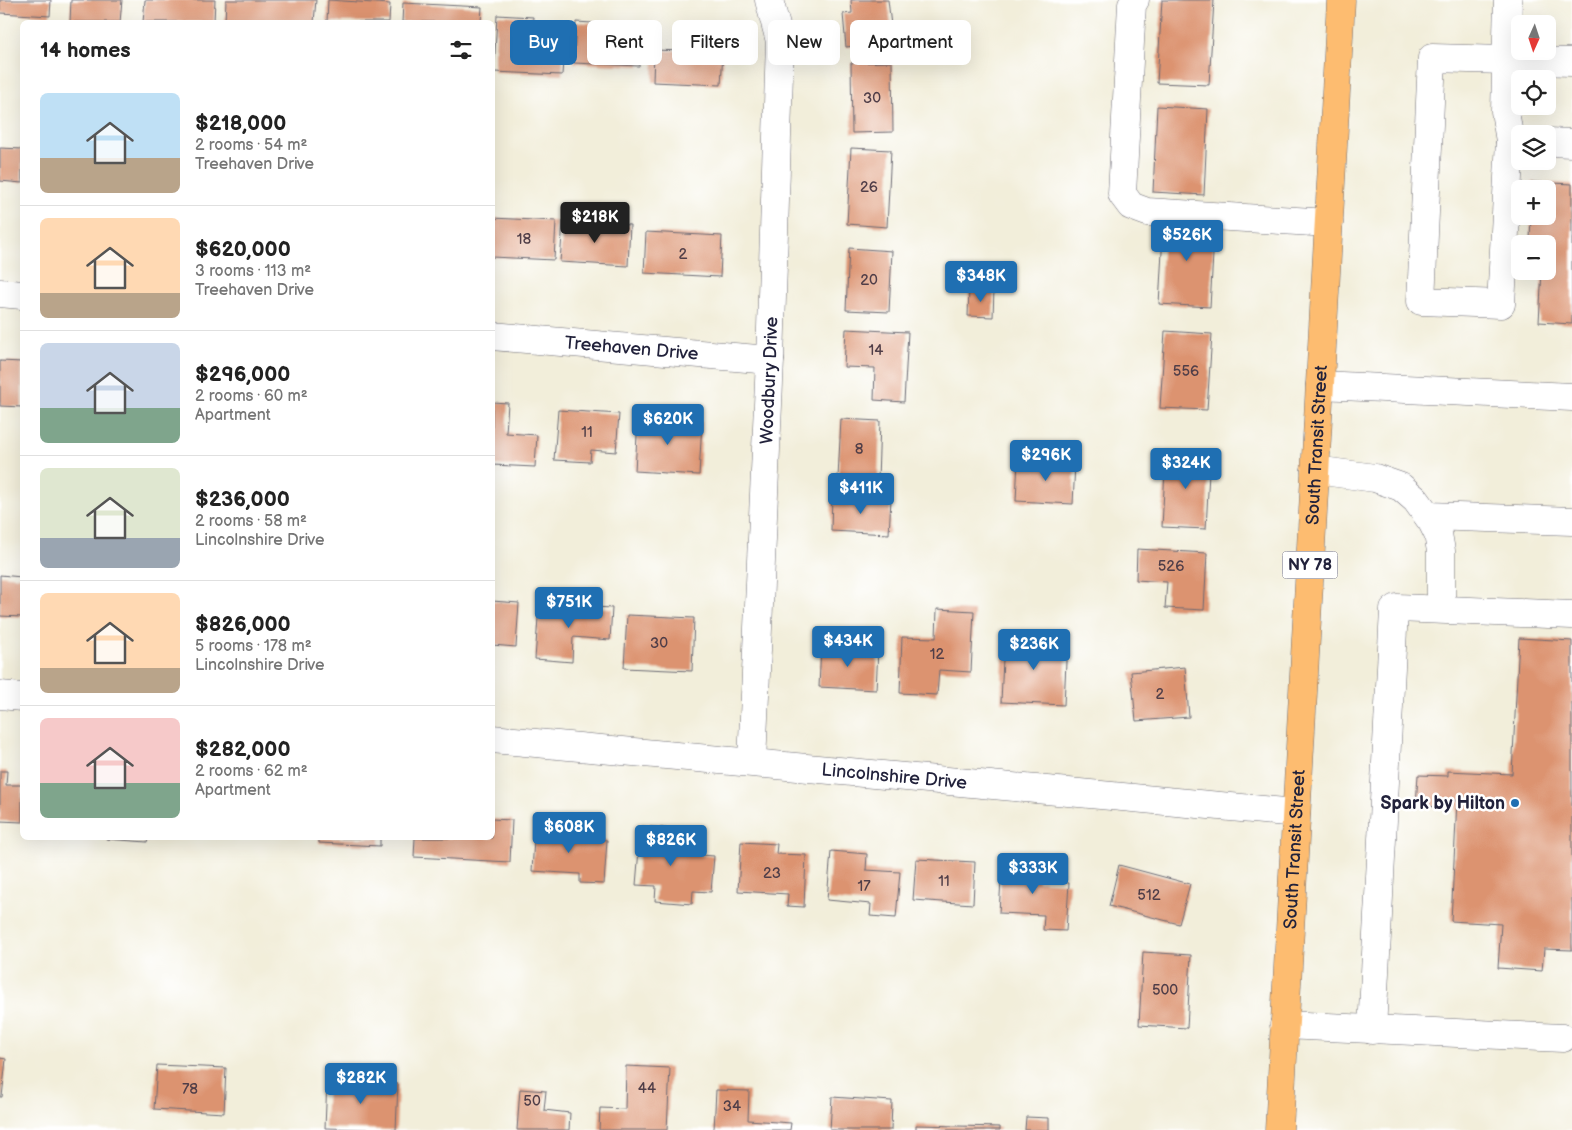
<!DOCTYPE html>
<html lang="en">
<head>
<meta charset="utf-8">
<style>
	body { margin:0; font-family:"Balsamiq Sans",sans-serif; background:#f2f2f2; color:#222; height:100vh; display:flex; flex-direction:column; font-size:19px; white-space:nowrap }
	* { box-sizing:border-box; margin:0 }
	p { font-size:16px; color:#767676 }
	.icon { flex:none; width:28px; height:28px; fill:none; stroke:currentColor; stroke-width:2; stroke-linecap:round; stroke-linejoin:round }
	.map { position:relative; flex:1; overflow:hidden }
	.details { position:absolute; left:20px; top:20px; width:475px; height:820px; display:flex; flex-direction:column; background:#fff; border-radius:8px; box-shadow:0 5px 20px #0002 }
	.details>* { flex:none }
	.guide { position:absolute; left:510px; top:20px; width:475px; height:45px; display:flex; gap:10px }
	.needle { width:32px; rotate:183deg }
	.controls { position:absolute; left:1511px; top:15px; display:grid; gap:10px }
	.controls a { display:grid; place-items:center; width:45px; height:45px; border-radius:8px; background:#fff; box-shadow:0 5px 20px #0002; font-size:25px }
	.price { position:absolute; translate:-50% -42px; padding:0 11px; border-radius:5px; background:#1f6fb2; color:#fff; font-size:16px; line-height:32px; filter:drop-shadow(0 1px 2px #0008) }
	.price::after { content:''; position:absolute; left:50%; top:30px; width:15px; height:11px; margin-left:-8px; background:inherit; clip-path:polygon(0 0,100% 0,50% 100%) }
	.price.active { background:#222; color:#fff }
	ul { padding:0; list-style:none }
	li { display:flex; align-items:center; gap:15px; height:125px; padding:0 20px }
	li+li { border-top:1px solid #e0e0e0 }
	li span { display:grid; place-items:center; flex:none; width:140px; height:100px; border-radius:8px; color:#555 }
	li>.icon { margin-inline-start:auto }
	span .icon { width:60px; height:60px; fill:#fffc; stroke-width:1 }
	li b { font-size:21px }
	h2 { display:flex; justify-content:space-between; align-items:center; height:60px; padding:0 20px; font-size:21px }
	.chip { padding:0 18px; border-radius:8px; background:#fff; box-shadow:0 5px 20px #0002; font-size:18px; line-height:45px }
	.chip.active { background:#1f6fb2; color:#fff }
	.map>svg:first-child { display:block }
	.building { fill:#dc936f }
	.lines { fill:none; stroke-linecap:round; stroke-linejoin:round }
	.minor-casing { stroke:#6b6973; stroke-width:29 }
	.highway-casing { stroke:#6b6973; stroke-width:29 }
	.minor { stroke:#fff; stroke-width:28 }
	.highway { stroke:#fdbc6f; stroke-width:28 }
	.poi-dot { fill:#1f6fb2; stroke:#fff; stroke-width:2 }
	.labels { text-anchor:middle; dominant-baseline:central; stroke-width:5; stroke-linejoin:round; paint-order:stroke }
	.number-label { font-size:15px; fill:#503e48 }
	.shield { fill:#fff; stroke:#646476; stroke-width:1 }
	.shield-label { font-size:16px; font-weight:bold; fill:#22223b }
	.street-label { font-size:18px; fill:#22223b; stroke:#fff }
	.poi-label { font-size:18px; font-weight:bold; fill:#22223b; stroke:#fff; text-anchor:end }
</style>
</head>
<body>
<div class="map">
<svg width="1572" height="1130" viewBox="0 0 1572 1130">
	<rect width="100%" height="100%" fill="#fff"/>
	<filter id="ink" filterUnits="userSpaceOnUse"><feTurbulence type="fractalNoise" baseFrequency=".02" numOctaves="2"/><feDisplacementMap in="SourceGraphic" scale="10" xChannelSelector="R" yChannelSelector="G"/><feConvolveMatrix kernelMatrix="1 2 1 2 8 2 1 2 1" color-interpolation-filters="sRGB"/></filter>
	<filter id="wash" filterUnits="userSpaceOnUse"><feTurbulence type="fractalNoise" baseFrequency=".0096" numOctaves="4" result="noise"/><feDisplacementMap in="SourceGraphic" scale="20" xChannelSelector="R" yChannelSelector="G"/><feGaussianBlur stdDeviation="1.12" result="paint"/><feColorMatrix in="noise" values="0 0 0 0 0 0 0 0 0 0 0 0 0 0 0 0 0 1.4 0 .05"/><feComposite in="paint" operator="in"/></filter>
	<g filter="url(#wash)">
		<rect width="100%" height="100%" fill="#f2eeda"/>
		<g id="blocks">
			<g class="building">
				<polygon points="0,0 51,0 50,16 0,13"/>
				<polygon points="71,0 122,0 120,22 70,22"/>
				<polygon points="145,0 215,0 214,22 143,22"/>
				<polygon points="226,0 316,0 314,22 225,22"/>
				<polygon points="328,0 390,4 389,22 327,22"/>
				<polygon points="851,0 888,0 893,42 846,47 843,14 852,13"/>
				<polygon points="1162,0 1214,0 1209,85 1157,83"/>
				<polygon points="403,3 482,7 481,22 402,22"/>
				<polygon points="497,15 533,17 531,43 564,45 562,75 494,72"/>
				<polygon points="576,22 641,26 639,66 574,63"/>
				<polygon points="685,34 724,36 721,85 653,82 654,50 684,51"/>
				<polygon points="892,62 893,132 852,133 851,63"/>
				<polygon points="1157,106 1208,109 1204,195 1153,192"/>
				<polygon points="0,148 22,149 22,183 0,181"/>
				<polygon points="851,148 891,150 887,227 847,224"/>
				<polygon points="1532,182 1572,184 1572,324 1539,322 1542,271 1548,271 1548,244 1543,244 1543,241 1530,240 1531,216 1548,216 1548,189 1532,189"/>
				<polygon points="1164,217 1215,219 1210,307 1159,304"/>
				<polygon points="492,218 556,221 554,260 492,257"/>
				<polygon points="563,221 630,225 628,266 560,262"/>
				<polygon points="646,232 722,236 720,277 644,273"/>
				<polygon points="849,248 892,251 889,312 846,310"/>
				<polygon points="969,288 994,289 993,317 968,316"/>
				<polygon points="846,329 908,332 904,402 874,400 875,368 844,367"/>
				<polygon points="1165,331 1212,334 1207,410 1160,408"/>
				<polygon points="0,361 22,362 22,407 0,406"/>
				<polygon points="492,402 508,403 506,433 537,435 535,467 492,465"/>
				<polygon points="558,410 619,414 616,452 591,450 590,462 554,460"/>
				<polygon points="638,418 702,422 699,475 635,471"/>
				<polygon points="841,419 880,421 878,480 838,478"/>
				<polygon points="1166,451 1210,454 1206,529 1162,527"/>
				<polygon points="1018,460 1075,463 1073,504 1016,501"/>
				<polygon points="832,495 891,499 889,534 831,531"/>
				<polygon points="1137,549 1207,553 1204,610 1165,608 1167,582 1136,580"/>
				<polygon points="0,575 22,577 22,617 0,616"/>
				<polygon points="492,601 519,603 516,647 492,645"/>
				<polygon points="539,604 612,608 610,640 573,637 572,662 535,659"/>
				<polygon points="937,609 974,611 971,672 939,670 937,695 900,693 902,637 936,638"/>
				<polygon points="627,615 694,618 692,671 624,668"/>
				<polygon points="1004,637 1067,640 1064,705 1001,702"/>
				<polygon points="1519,638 1572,641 1572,950 1544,949 1542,971 1498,968 1501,924 1451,921 1457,800 1445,800 1445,807 1416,806 1418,775 1448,776 1448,771 1512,774"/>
				<polygon points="821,646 878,649 876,690 819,687"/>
				<polygon points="1185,667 1189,717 1136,721 1131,672"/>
				<polygon points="0,771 7,771 6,785 22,785 22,822 0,821"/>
				<polygon points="492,819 512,820 510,862 414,857 415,838 492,838"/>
				<polygon points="535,823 571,825 571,838 607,840 604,884 580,883 580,874 532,871"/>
				<polygon points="641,826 679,829 677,853 714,856 711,892 693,891 692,904 655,901 656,886 636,885"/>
				<polygon points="106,838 148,838 147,842 106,839"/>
				<polygon points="319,838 380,838 380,846 319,843"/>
				<polygon points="741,842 777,844 776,854 806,855 804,907 787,906 788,894 738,891"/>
				<polygon points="831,851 867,854 866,870 900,872 896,918 870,916 871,904 827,900"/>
				<polygon points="916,859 975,862 973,904 913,900"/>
				<polygon points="1002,862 1039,865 1038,881 1069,883 1066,931 1043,930 1044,915 999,913"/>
				<polygon points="1119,865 1190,884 1179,924 1109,906"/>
				<polygon points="1143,952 1191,955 1187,1028 1139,1025"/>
				<polygon points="0,1058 6,1059 2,1097 0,1097"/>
				<polygon points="157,1065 226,1068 224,1113 154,1109"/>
				<polygon points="626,1066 670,1068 667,1130 599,1130 600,1108 625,1109"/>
				<polygon points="327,1080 398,1084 396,1130 325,1128"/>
				<polygon points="520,1089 546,1091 544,1110 570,1113 569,1130 517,1130"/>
				<polygon points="716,1090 749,1091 748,1120 791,1123 790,1130 714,1130"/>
				<polygon points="832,1097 892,1101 891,1130 830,1130"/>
				<polygon points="1026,1117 1049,1118 1049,1130 1025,1130"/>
				<polygon points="916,1125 1000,1127 1000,1130 916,1130"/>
			</g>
		</g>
	</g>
	<g filter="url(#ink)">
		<use href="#blocks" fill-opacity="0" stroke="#6b6973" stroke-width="1"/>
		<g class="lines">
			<g class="minor-casing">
				<g id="minor">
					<polyline points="1135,0 1132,4 1122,194 1131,206 1147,212 1329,223"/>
					<polyline points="1508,0 1505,111 1510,141 1520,141"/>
					<polyline points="1510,141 1501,304 1421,301 1432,58 1572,62"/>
					<polyline points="1548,142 1572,143"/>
					<polyline points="0,293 22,295"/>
					<path id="s1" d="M492,336L770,360"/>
					<polyline points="1320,385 1572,397"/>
					<polyline points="1315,470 1375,478 1401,487 1416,500 1432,522 1438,534 1441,551 1441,609"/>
					<polyline points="1428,516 1572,521"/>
					<polyline points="0,695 22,697"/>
					<path id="s2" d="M492,739L1296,813"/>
					<path id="s3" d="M752,762L770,360L780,41L769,0"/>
					<polyline points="1284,1025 1563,1038"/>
					<polyline points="1372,1030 1394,610 1397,608 1572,615"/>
				</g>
			</g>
			<g class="highway-casing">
				<g id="highway">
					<path id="s4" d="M1279,1130L1341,0"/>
				</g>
			</g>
			<use href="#minor" class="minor"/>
			<use href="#highway" class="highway"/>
		</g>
	</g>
	<circle class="poi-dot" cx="1515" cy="803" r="5"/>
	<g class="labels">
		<g class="number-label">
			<text x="872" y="98">30</text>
			<text x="869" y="187">26</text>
			<text x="524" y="239">18</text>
			<text x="683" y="254">2</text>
			<text x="869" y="280">20</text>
			<text x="876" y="350">14</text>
			<text x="1186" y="371">556</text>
			<text x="587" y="432">11</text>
			<text x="859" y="449">8</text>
			<text x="1171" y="566">526</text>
			<text x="659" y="643">30</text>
			<text x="937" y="654">12</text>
			<text x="1160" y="694">2</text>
			<text x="772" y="873">23</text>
			<text x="944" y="881">11</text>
			<text x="864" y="886">17</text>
			<text x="1149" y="895">512</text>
			<text x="1165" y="990">500</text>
			<text x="647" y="1088">44</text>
			<text x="190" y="1089">78</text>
			<text x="532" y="1101">50</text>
			<text x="732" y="1106">34</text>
		</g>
		<rect class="shield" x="1282.5" y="551.5" width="55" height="27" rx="4"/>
		<g class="shield-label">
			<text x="1310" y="565">NY 78</text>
		</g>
		<g class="street-label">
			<text stroke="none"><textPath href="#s1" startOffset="140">Treehaven Drive</textPath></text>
			<text stroke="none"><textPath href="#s3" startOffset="382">Woodbury Drive</textPath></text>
			<text stroke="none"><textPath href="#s4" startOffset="686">South Transit Street</textPath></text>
			<text stroke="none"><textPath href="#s2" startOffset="404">Lincolnshire Drive</textPath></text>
			<text stroke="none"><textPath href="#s4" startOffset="281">South Transit Street</textPath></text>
		</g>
		<g class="poi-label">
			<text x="1505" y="803">Spark by Hilton</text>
		</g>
	</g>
</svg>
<div class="controls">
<a><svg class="needle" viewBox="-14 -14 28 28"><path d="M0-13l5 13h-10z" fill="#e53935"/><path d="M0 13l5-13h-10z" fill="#767676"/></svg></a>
<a><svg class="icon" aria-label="locate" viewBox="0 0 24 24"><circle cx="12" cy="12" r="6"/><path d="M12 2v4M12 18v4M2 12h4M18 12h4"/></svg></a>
<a><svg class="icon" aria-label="layers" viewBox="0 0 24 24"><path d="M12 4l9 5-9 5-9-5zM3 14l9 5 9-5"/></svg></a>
<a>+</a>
<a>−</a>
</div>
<b class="price active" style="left:595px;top:244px">$218K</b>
<b class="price" style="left:1187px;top:262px">$526K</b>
<b class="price" style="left:981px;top:303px">$348K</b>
<b class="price" style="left:668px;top:446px">$620K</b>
<b class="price" style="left:1046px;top:482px">$296K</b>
<b class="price" style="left:1186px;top:490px">$324K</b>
<b class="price" style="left:861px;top:515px">$411K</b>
<b class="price" style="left:569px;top:629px">$751K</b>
<b class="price" style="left:848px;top:668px">$434K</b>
<b class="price" style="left:1034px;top:671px">$236K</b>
<b class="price" style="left:569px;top:854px">$608K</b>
<b class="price" style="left:671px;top:867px">$826K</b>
<b class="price" style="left:1033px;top:895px">$333K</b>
<b class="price" style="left:361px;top:1105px">$282K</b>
<div class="guide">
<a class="chip active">Buy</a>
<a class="chip">Rent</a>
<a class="chip">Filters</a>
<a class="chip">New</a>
<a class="chip">Apartment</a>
</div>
<section class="details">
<h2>14 homes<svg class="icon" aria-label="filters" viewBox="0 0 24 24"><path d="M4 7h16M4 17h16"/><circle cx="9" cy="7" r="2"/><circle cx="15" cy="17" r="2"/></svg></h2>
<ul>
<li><span style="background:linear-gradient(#bfe0f5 65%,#b9a48a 0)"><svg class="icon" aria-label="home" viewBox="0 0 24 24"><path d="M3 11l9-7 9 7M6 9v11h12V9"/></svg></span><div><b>$218,000</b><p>2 rooms · 54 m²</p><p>Treehaven Drive</p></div></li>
<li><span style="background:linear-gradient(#ffd9b3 75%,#b9a48a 0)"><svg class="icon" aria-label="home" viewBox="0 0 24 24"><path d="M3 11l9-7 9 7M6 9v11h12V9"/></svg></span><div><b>$620,000</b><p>3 rooms · 113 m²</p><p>Treehaven Drive</p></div></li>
<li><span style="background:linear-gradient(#c9d6e8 65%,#7fa58c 0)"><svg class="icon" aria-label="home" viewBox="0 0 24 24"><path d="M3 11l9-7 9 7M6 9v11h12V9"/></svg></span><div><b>$296,000</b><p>2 rooms · 60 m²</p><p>Apartment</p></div></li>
<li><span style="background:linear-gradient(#dfe7d0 70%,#9aa5b1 0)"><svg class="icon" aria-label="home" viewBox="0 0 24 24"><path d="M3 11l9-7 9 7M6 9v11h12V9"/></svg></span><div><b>$236,000</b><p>2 rooms · 58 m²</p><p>Lincolnshire Drive</p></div></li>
<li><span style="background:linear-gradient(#ffd9b3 75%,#b9a48a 0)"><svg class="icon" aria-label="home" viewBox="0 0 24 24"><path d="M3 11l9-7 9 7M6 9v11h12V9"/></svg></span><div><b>$826,000</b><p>5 rooms · 178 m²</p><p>Lincolnshire Drive</p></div></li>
<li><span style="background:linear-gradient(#f6c9c9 65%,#7fa58c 0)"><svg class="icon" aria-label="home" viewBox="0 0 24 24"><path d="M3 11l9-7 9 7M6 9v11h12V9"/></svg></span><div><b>$282,000</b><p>2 rooms · 62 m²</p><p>Apartment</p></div></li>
</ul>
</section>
</div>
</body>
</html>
